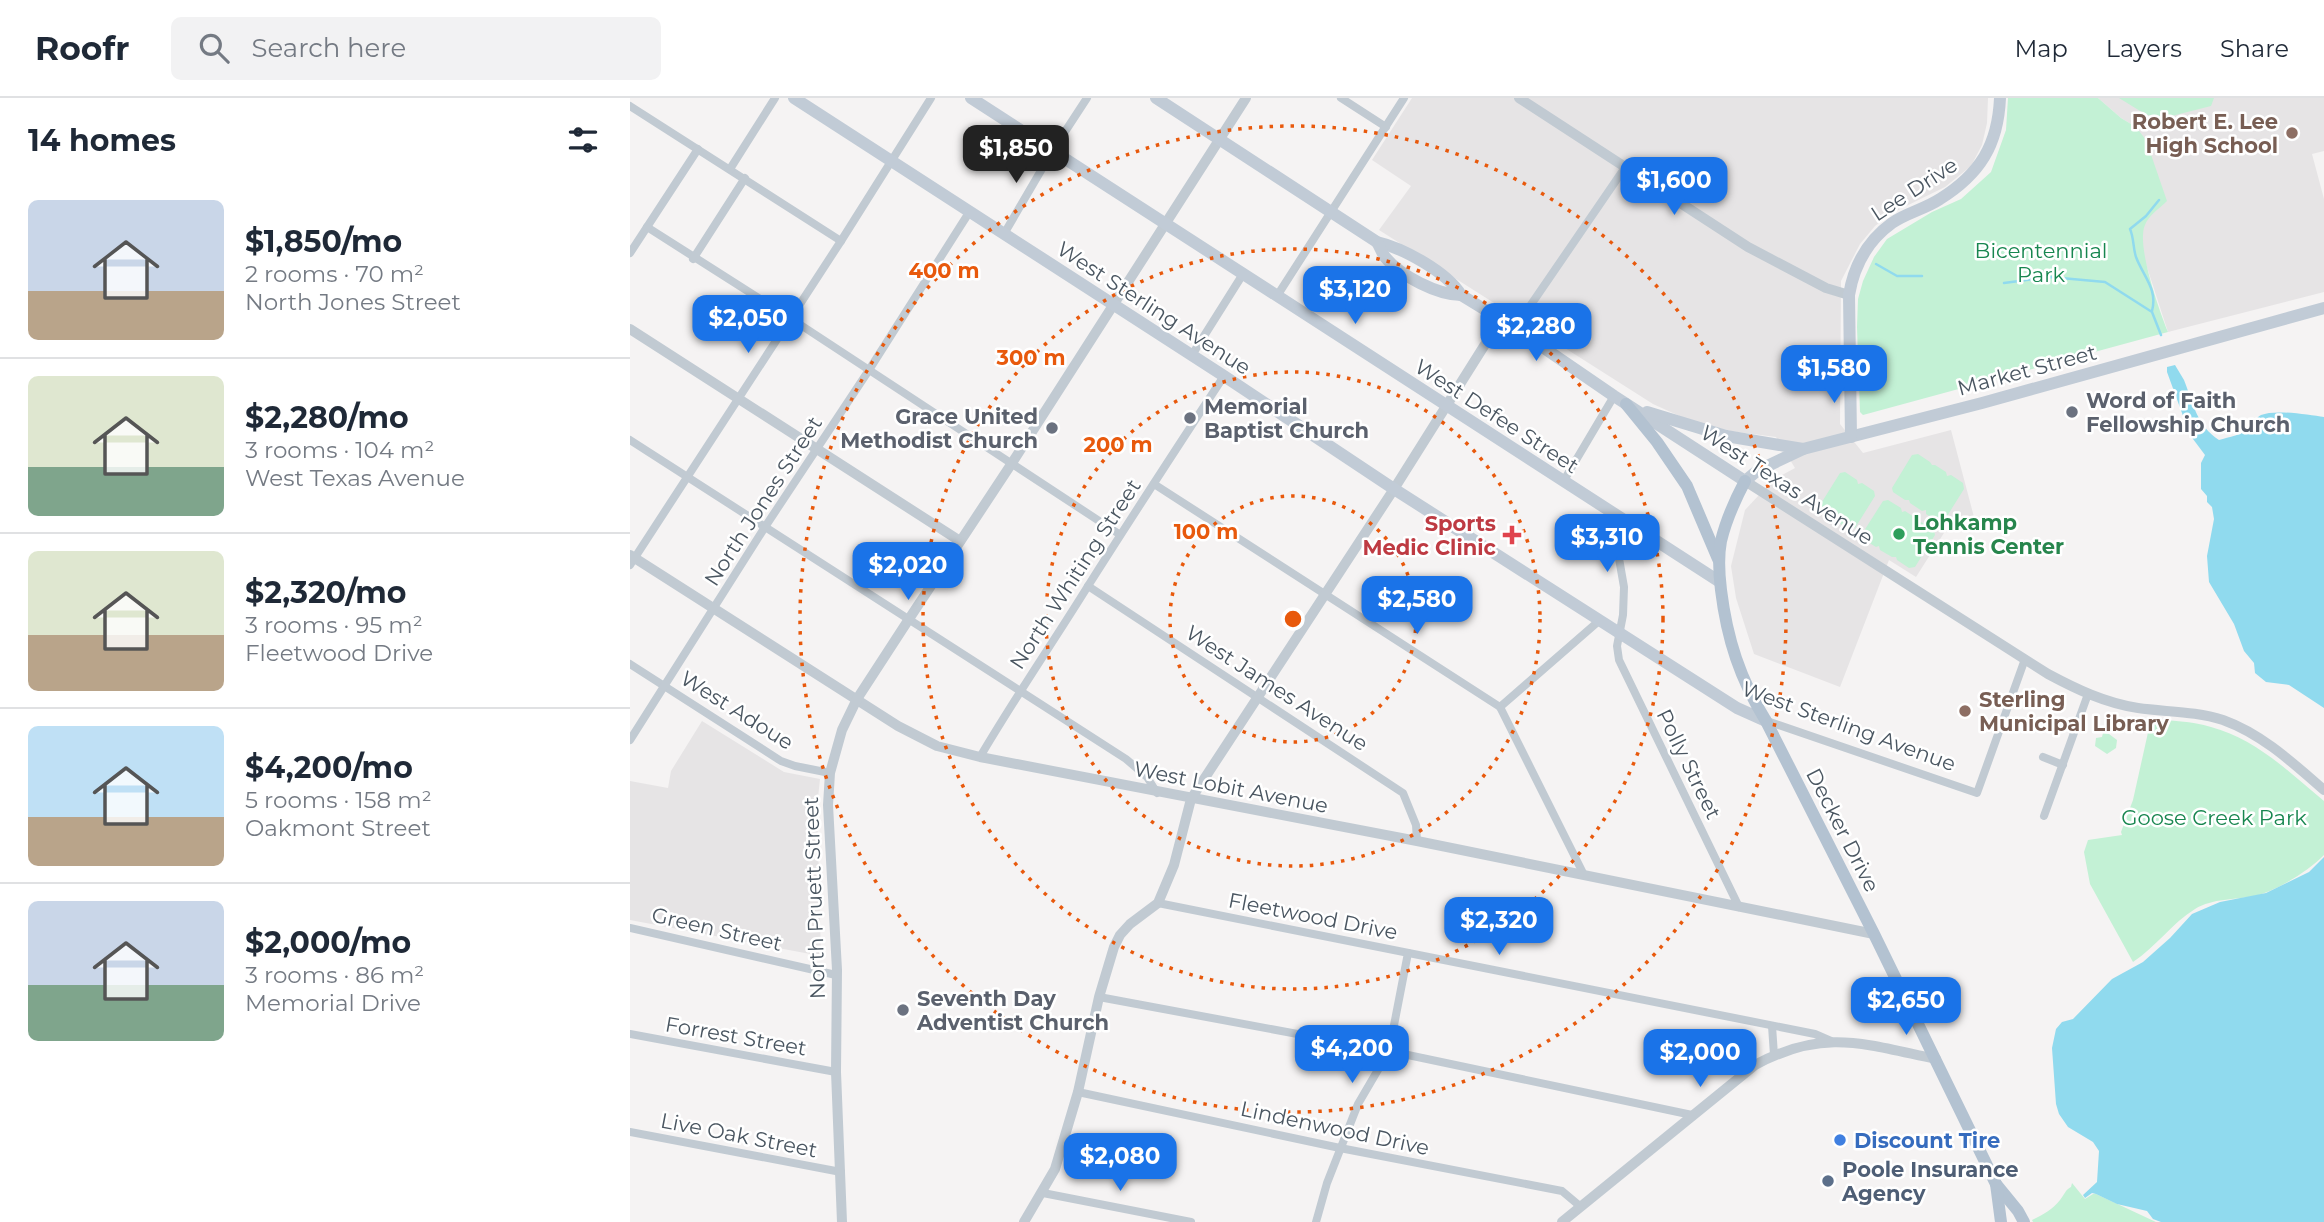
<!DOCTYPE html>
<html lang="en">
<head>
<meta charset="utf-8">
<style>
	body { margin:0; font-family:Montserrat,sans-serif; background:#f2f2f3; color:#1f2937; height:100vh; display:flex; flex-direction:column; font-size:26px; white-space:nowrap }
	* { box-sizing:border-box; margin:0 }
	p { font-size:23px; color:#747a83 }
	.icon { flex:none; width:38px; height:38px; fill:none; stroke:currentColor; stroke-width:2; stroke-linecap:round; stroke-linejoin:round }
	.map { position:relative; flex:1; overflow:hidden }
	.details { display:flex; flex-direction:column; background:#fff; width:630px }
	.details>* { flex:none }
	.price { position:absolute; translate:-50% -60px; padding:0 16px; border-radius:14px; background:#1a73e8; color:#fff; font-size:23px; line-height:46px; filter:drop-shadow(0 2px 4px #0008) }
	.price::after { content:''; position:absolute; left:50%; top:42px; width:21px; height:16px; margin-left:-10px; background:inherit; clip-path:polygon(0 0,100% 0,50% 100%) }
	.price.current { background:#222; color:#fff }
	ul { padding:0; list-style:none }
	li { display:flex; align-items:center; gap:21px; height:175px; padding:0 28px }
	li+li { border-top:2px solid #e0e1e3 }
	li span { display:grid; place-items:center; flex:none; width:196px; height:140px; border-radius:10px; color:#555 }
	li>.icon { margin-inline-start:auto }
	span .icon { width:84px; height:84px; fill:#fffc; stroke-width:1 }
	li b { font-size:30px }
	h2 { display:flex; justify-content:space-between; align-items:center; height:84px; padding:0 28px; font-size:30px }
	header { display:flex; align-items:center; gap:42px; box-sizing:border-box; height:98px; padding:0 35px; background:#fff; border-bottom:2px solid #e0e1e3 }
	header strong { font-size:33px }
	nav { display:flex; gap:38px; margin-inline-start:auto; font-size:24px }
	.search { width:490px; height:63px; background:#f2f2f3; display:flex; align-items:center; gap:18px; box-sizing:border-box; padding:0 24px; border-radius:10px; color:#747a83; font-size:26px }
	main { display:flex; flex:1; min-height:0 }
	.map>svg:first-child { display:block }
	.education { fill:#e6e4e5 }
	.green { fill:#c3f1d5 }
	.water { fill:#90daee }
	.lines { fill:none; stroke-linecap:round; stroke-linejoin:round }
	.stream { stroke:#90daee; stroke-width:2.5 }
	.minor { stroke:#c1cad2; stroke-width:8 }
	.tertiary { stroke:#c1cad2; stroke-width:10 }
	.secondary { stroke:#c1cbd6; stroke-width:12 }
	.primary { stroke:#b3c2d1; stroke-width:12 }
	.ring { fill:none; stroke:#e8590c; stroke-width:3.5; stroke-dasharray:3.5 7 }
	.education-dot { fill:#8d6e63; stroke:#fff; stroke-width:2.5 }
	.worship-dot { fill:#6b7280; stroke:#fff; stroke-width:2.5 }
	.leisure-dot { fill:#2e9e5b; stroke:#fff; stroke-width:2.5 }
	.health-dot { fill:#e0444e; stroke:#fff; stroke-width:2.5 }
	.shop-dot { fill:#3f7fe0; stroke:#fff; stroke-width:2.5 }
	.service-dot { fill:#5c6f8a; stroke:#fff; stroke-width:2.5 }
	.labels { text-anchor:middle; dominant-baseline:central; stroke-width:5; stroke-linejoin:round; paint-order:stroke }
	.education-label { font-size:21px; font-weight:bold; fill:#785e54; stroke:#fff; text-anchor:end }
	.street-label { font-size:21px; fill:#4a5661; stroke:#fff }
	.park-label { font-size:21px; fill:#17864f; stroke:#fff }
	.worship-label { font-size:21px; font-weight:bold; fill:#5b616d; stroke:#fff; text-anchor:start }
	.leisure-label { font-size:21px; font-weight:bold; fill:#27864d; stroke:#fff; text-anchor:start }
	.health-label { font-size:21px; font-weight:bold; fill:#be3a42; stroke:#fff; text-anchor:end }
	.shop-label { font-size:21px; font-weight:bold; fill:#366cbe; stroke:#fff; text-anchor:start }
	.service-label { font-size:21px; font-weight:bold; fill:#4e5e75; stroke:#fff; text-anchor:start }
	.centre { fill:#e8590c; stroke:#fff; stroke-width:3.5 }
	.ring-label { font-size:21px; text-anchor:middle; font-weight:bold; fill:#e8590c; stroke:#fff; stroke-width:5; stroke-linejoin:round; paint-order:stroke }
</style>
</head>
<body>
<header>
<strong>Roofr</strong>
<div class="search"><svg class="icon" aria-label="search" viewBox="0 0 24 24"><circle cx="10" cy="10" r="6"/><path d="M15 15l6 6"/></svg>Search here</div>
<nav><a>Map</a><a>Layers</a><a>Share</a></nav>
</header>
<main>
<section class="details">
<h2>14 homes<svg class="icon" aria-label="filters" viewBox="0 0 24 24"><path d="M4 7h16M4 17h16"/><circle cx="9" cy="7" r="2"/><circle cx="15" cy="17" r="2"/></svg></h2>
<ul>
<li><span style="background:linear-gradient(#c9d6e8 65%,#b9a48a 0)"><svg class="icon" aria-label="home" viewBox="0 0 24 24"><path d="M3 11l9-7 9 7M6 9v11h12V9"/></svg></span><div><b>$1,850/mo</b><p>2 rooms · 70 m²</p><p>North Jones Street</p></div></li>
<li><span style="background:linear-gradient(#dfe7d0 65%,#7fa58c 0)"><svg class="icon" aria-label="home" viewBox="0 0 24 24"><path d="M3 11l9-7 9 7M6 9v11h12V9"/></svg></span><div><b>$2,280/mo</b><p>3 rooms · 104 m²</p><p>West Texas Avenue</p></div></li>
<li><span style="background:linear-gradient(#dfe7d0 60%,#b9a48a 0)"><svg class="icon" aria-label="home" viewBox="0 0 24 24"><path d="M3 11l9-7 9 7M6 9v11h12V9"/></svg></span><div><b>$2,320/mo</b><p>3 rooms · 95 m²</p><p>Fleetwood Drive</p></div></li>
<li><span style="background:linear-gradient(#bfe0f5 65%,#b9a48a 0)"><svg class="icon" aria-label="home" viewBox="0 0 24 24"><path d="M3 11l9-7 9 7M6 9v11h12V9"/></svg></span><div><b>$4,200/mo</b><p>5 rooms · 158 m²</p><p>Oakmont Street</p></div></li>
<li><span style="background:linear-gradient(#c9d6e8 60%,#7fa58c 0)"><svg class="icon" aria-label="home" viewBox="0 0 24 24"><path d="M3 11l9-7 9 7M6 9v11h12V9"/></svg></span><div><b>$2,000/mo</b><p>3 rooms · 86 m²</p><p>Memorial Drive</p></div></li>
</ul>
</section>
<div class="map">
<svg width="1694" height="1124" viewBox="0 0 1694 1124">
	<rect width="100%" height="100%" fill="#f5f3f3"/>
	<g class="education">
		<polygon points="782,0 1358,0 1357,25 1352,47 1341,68 1315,89 1262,115 1245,128 1230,146 1211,183 1210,326 1233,355 1321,332 1344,419 1319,427 1286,479 1259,462 1210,589 1124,556 1106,500 1101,468 1115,412 1143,382 1165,370 1146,339 1100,333 1056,321 1023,306 749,132 781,88 742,62"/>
		<polygon points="1468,0 1694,0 1694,53 1682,56 1694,101 1694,194 1538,234 1513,157 1512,135 1515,124 1506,29 1491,20"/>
		<polygon points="72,623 154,674 190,681 187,709 191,858 0,822 0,683 38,690 41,673"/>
	</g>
	<g class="green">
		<path d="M1378,0H1468L1491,20L1506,29L1516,42L1537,103C1530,110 1518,118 1515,127C1506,147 1529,212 1538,234L1233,317L1230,314L1227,229L1228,201L1233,183L1244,159L1257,141L1302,114L1331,101L1361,74L1376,32Z"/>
		<polygon points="1489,0 1584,0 1581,8 1530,21 1515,16"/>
		<polygon points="1288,356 1300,364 1302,367 1305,367 1316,374 1317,378 1321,377 1333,385 1334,391 1314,423 1309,424 1296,416 1296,412 1292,413 1280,405 1279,402 1275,402 1263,394 1262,390 1282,357"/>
		<polygon points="1215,374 1227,382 1228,386 1232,385 1244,393 1245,398 1225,430 1219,431 1207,424 1206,420 1203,421 1191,413 1190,407 1210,375"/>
		<polygon points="1258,402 1271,410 1272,414 1275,413 1287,421 1288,424 1291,424 1304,432 1305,437 1285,469 1279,470 1267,462 1266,459 1262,459 1250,452 1249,448 1246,449 1233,441 1232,436 1253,403"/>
		<path d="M1521,621C1541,623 1562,623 1581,629C1626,641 1659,674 1694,703V757C1680,772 1645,794 1624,798C1605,802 1583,800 1565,811C1542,825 1526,849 1503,864L1460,786L1454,754L1458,742L1492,737L1491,734L1503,702Z"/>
		<polygon points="1473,635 1479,636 1487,642 1486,650 1477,656 1465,648 1466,640 1472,639"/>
		<path d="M1442,1085L1455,1101L1463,1096H1466L1526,1124H1403L1402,1122C1413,1117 1423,1111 1430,1102C1435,1096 1435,1092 1441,1089Z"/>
	</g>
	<g class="water">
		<path d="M1545,267C1548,272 1551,277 1554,282C1563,305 1567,328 1589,342C1599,339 1612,337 1621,330C1625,326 1625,320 1631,317C1645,311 1679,317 1694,319V610L1659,587L1636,584L1625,575L1624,565L1614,553L1604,526L1579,484L1577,458L1584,421L1582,409L1577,404V398L1571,391V365L1575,357L1560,337L1537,274V269Z"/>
		<polygon points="1694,759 1694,1124 1531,1124 1523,1121 1517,1113 1487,1106 1466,1096 1462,1095 1455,1100 1453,1097 1467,1084 1469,1053 1463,1044 1438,1029 1429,1016 1426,1006 1422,950 1426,931 1432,924 1443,921 1482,881 1513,864 1540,840 1562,816 1590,804 1636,795 1679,774"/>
	</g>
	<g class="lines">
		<g class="stream">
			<polyline points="1246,166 1267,178 1292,178"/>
			<polyline points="1374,185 1420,179 1475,184 1522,214 1531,237"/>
			<path d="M1522,213C1528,191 1513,178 1506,159C1503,150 1504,140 1500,131L1516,118L1529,102"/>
		</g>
		<g class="minor">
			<polyline points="711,0 756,29"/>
			<polyline points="0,8 211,143"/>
			<polyline points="100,71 145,0"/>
			<polyline points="17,129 160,220 489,436"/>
			<polyline points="374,136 423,52 457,0"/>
			<polyline points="0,155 68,51"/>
			<polyline points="63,161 115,80"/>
			<polyline points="647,198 774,0"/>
			<polyline points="885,230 996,68"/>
			<polyline points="562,257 613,176"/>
			<polyline points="0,342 496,661 517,679 527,695"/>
			<polyline points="933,384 984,298"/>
			<polyline points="524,386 870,609 954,777"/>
			<polyline points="992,421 987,449 994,489 993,517 987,548 989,562 1109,809"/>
			<polyline points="0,467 211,143 301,0"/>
			<polyline points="458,488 773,695 786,727 787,743"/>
			<polyline points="0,566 151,663 165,668 200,675"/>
			<polyline points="870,609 970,522"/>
			<polyline points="1137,623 1347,695 1395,561"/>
			<polyline points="0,642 135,429 239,272 340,113"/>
			<path d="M350,659C384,601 422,546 458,488C503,417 548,348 594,278"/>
			<polyline points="1413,659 1433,667"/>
			<polyline points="1414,718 1458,596"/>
			<polyline points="528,805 1185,936 1201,943"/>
			<polyline points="0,830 206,877"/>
			<polyline points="469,899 759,953 1062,1017"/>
			<polyline points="1142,928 1144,957"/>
			<polyline points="0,936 206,974"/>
			<polyline points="448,994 710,1050 932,1093 951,1109"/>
			<polyline points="0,1034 211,1074"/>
			<polyline points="413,1095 561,1124"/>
			<polyline points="686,1124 697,1085 728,1006 759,953 778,855"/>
		</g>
		<g class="tertiary">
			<polyline points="889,0 1118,149 1196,190 1219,197"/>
			<polyline points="0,231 330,443"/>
			<path d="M1115,383L1418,576C1446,591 1475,605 1508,610C1536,614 1565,613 1593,622C1632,636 1663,665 1694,692"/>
			<polyline points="0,457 268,628 307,648 350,659 787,743 1244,836"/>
			<polyline points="212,1124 206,974 207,872 198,707 200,675 212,632 227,601 279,521 382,365 616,0"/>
			<polyline points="394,1124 425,1071 448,994 469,899 484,849 490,837 500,826 528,805 544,767 561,701 764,391 871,221"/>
			<path d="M932,1124L1125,967C1194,930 1234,946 1306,961"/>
		</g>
		<g class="secondary">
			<polyline points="164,0 594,278 764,391 1107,610 1136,623"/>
			<polyline points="341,0 1090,484"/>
			<path d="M526,0L747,144C773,150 817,174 831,197L885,230L984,298L1115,383L1127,373L1173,351L1352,305L1694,210"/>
			<path d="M747,144C750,149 752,155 755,159C770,178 808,197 831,197"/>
			<polyline points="1017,314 1096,338 1173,351"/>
			<path d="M1221,339L1219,197C1224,167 1237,143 1262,125C1276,115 1295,111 1310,101C1350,76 1368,47 1370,0"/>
		</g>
		<g class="primary">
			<polyline points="996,306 1027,344 1057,388 1088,461"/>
			<path d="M1115,383C1105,402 1096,422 1091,443C1088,459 1089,476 1091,492C1097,541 1110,581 1136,623L1244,836L1366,1086L1388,1113L1394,1124"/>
			<polyline points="1366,1086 1371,1124"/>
		</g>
	</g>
	<g class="ring">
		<circle cx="663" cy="521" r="123"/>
		<circle cx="663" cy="521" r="247"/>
		<circle cx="663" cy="521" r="370"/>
		<circle cx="663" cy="521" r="493"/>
	</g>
	<g class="education-dot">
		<circle cx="1662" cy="35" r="7"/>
		<circle cx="1335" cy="613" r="7"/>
	</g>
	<g class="worship-dot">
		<circle cx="1442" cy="314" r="7"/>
		<circle cx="560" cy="320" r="7"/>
		<circle cx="422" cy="330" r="7"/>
		<circle cx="273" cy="912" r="7"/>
	</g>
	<circle class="leisure-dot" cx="1269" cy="436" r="7"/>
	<path class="health-dot" d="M878.5 426.5h7v7h7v7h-7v7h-7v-7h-7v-7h7z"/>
	<circle class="shop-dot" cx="1210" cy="1042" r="7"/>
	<circle class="service-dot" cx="1198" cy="1083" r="7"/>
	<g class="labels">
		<g class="education-label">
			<text x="1648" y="23">Robert E. Lee<tspan x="1648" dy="24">High School</tspan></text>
			<text x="1349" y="601" text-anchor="start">Sterling<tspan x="1349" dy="24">Municipal Library</tspan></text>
		</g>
		<g class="street-label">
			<text transform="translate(1284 91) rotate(-33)">Lee Drive</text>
			<text transform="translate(524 210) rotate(33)">West Sterling Avenue</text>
			<text transform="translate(1397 272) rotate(-15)">Market Street</text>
			<text transform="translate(867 318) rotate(33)">West Defee Street</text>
			<text transform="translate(1157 387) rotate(33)">West Texas Avenue</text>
			<text transform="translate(133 403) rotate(-57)">North Jones Street</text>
			<text transform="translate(445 476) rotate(-57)">North Whiting Street</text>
			<text transform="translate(647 590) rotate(33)">West James Avenue</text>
			<text transform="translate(107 612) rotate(32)">West Adoue</text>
			<text transform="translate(1219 628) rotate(20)">West Sterling Avenue</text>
			<text transform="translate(1059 666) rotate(64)">Polly Street</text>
			<text transform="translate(601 689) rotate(11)">West Lobit Avenue</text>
			<text transform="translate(1213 732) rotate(63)">Decker Drive</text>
			<text transform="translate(184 800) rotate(-92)">North Pruett Street</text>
			<text transform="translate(683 818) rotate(11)">Fleetwood Drive</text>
			<text transform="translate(87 831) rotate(13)">Green Street</text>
			<text transform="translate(106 938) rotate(10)">Forrest Street</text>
			<text transform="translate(705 1030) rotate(12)">Lindenwood Drive</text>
			<text transform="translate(109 1037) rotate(11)">Live Oak Street</text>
		</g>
		<g class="park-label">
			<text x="1411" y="152">Bicentennial<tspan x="1411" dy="24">Park</tspan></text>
			<text x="1584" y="719">Goose Creek Park</text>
		</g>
		<g class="worship-label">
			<text x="1456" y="302">Word of Faith<tspan x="1456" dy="24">Fellowship Church</tspan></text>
			<text x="574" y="308">Memorial<tspan x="574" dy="24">Baptist Church</tspan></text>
			<text x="408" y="318" text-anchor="end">Grace United<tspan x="408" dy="24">Methodist Church</tspan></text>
			<text x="287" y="900">Seventh Day<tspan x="287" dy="24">Adventist Church</tspan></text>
		</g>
		<g class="leisure-label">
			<text x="1283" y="424">Lohkamp<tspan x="1283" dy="24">Tennis Center</tspan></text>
		</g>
		<g class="health-label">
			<text x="866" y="425">Sports<tspan x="866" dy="24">Medic Clinic</tspan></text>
		</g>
		<g class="shop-label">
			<text x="1224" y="1042">Discount Tire</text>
		</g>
		<g class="service-label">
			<text x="1212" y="1071">Poole Insurance<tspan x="1212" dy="24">Agency</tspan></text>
		</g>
	</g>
	<circle cx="663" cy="521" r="10" class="centre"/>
	<g class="ring-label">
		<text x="314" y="180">400 m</text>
		<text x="401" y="267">300 m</text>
		<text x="488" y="354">200 m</text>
		<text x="576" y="441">100 m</text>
	</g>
</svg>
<b class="price current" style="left:386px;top:87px">$1,850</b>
<b class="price" style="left:1044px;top:119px">$1,600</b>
<b class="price" style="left:725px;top:228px">$3,120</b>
<b class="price" style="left:118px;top:257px">$2,050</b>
<b class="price" style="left:906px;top:265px">$2,280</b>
<b class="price" style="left:1204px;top:307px">$1,580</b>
<b class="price" style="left:977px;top:476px">$3,310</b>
<b class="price" style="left:278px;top:504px">$2,020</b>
<b class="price" style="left:787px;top:538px">$2,580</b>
<b class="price" style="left:869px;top:859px">$2,320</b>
<b class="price" style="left:1276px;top:939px">$2,650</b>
<b class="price" style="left:722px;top:987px">$4,200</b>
<b class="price" style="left:1070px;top:991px">$2,000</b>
<b class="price" style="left:490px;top:1095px">$2,080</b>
</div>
</main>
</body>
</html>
